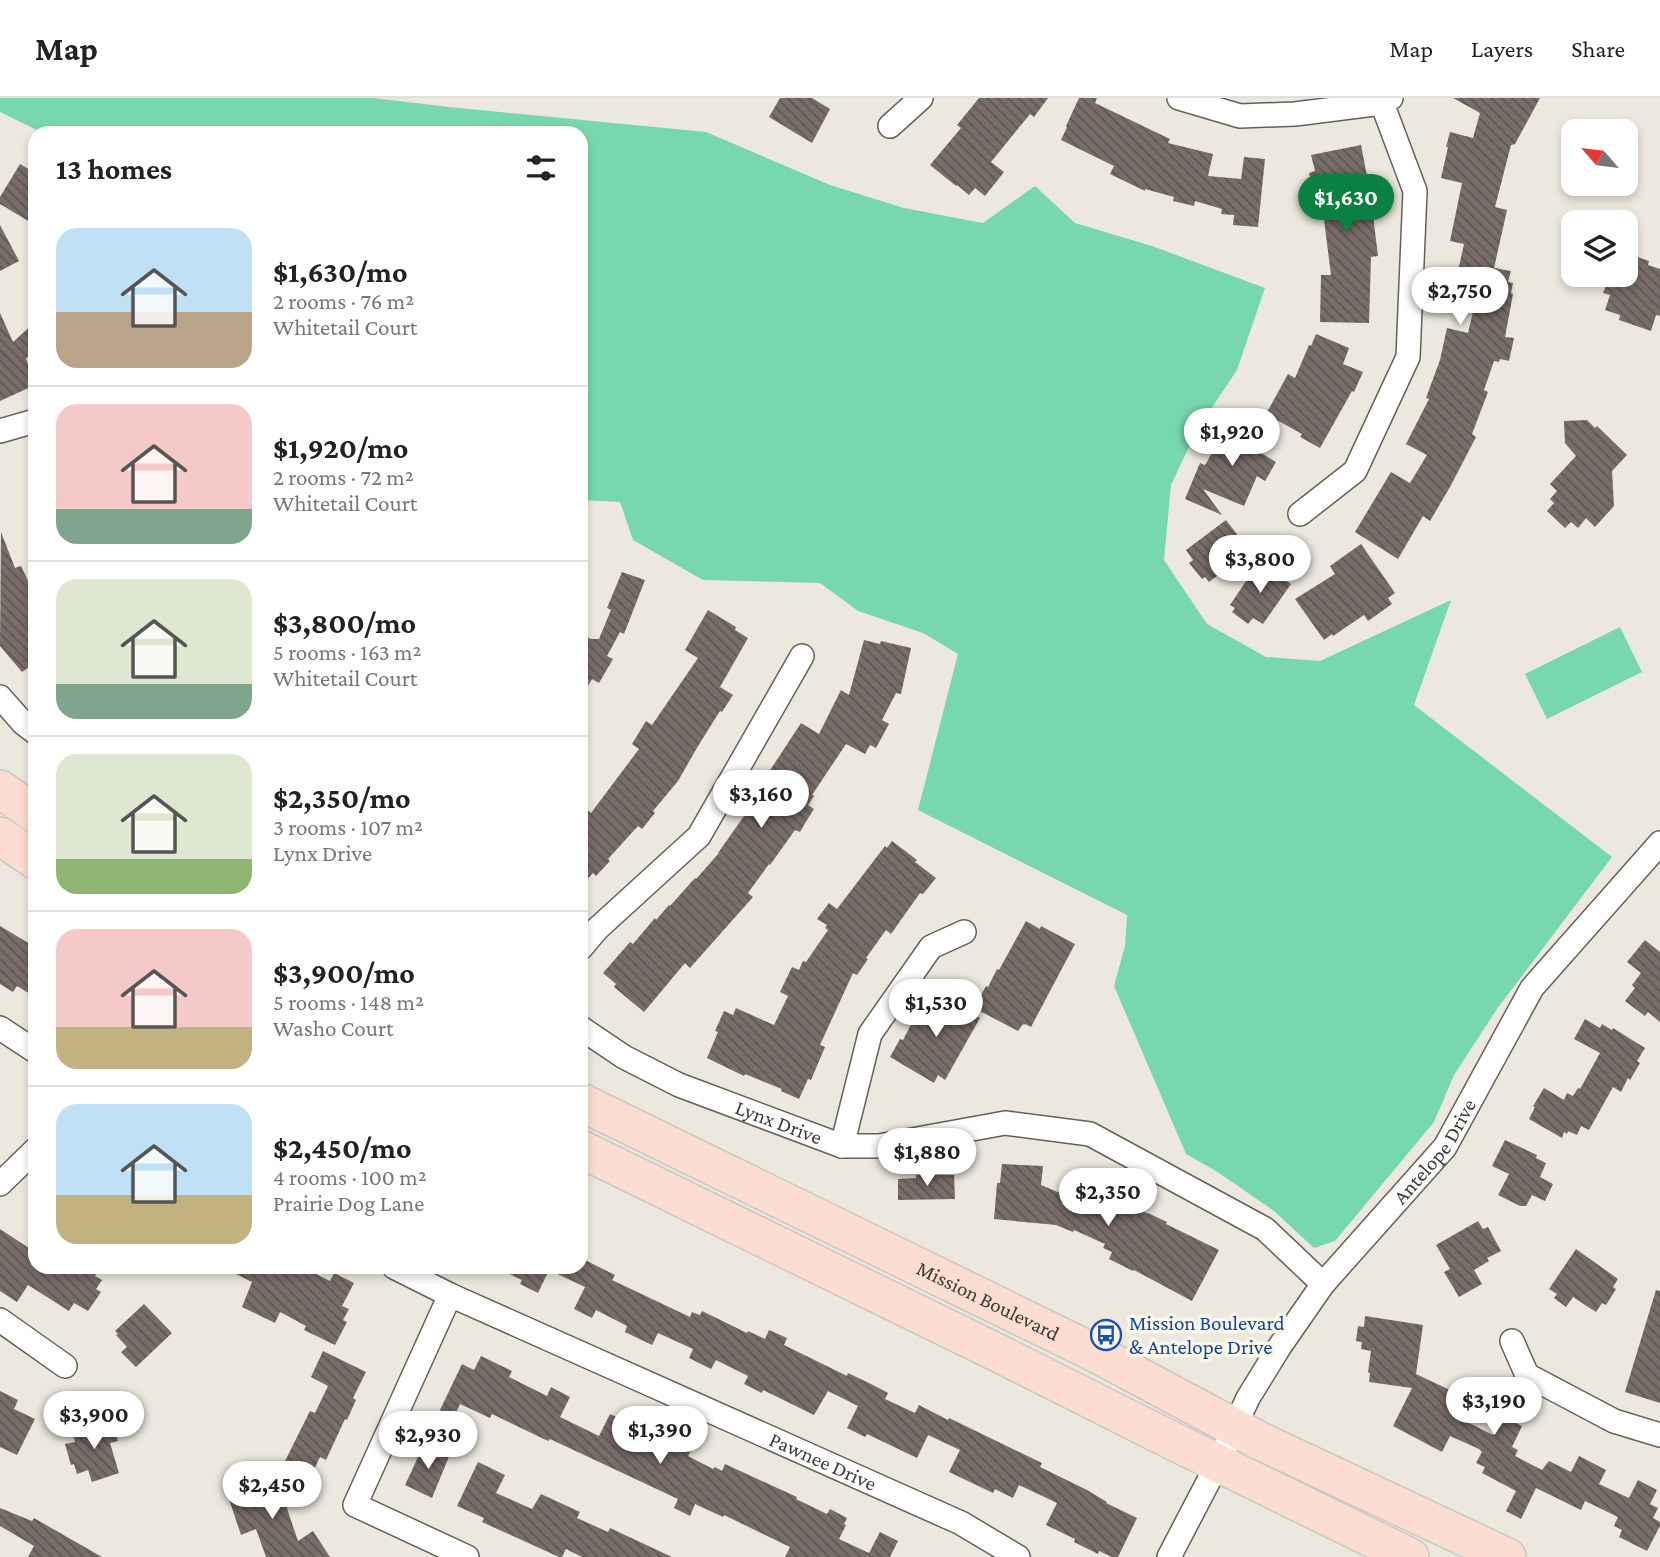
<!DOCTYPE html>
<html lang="en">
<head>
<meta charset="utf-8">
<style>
	body { margin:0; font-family:"Crimson Pro",serif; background:#f6f6f6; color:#222; height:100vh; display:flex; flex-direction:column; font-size:26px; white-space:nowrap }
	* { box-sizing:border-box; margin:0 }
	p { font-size:23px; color:#767676 }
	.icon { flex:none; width:38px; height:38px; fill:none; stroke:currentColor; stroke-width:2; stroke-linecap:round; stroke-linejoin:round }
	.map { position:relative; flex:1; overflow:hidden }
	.details { position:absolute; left:28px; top:28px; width:560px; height:1148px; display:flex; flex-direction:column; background:#fff; border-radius:21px; box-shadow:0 4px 10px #0003 }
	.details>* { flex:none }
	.needle { width:46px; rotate:298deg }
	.buttons { position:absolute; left:1561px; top:21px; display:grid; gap:14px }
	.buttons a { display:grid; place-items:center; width:77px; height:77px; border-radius:14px; background:#fff; box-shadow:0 4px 10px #0003; font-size:35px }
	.price { position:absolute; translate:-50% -60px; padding:0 16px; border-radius:24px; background:#fff; color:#222; font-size:23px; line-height:46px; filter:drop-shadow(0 2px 4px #0008) }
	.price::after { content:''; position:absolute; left:50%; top:42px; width:21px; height:16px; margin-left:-10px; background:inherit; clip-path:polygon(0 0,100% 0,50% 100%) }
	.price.current { background:#0b8043; color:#fff }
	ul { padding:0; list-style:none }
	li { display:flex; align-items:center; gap:21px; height:175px; padding:0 28px }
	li+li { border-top:2px solid #e0e0e0 }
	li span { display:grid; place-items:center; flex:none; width:196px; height:140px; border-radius:21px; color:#555 }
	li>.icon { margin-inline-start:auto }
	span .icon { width:84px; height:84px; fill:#fffc; stroke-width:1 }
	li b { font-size:30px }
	h2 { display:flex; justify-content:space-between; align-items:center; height:84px; padding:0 28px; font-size:30px }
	header { display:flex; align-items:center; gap:42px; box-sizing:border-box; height:98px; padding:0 35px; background:#fff; border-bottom:2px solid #e0e0e0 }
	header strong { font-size:33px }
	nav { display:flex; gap:38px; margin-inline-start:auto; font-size:24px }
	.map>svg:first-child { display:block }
	.grass { fill:#77d8ac }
	.building { fill:url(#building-back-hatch) }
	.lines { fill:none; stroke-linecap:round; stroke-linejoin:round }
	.street-casing { stroke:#646157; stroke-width:26 }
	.primary-casing { stroke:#c9c8c7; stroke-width:40 }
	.street { stroke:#fff; stroke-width:23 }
	.primary { stroke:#fcddd2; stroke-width:37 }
	.labels { text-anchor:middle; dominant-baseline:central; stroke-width:7; stroke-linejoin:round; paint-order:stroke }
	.street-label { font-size:21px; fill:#3d3b37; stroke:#f9f6ea }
	.transit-label { font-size:21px; fill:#164399; stroke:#f9f6ea; text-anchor:start }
</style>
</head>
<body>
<header>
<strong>Map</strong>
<nav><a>Map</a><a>Layers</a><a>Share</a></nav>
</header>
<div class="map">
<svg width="1660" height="1459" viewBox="0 0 1660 1459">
	<defs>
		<pattern id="building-back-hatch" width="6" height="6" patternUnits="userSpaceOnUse" patternTransform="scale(1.75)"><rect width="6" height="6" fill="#796d69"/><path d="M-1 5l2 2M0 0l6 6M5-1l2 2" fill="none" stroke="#5f5653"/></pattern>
	</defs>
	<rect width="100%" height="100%" fill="#ece8dd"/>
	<g class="grass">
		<polygon points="0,0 374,0 449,9 706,34 830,87 904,110 983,125 1035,88 1075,125 1152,148 1265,190 1237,272 1197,332 1171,387 1164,462 1207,526 1266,559 1320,563 1451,502 1414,607 1612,759 1497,911 1454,977 1434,1024 1335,1143 1314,1150 1274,1113 1216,1073 1186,1056 1114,888 1125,848 1127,817 918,712 958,556 923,535 858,513 820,485 703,482 633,442 620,404 581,402 581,35 43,35 0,14"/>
		<polygon points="1620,529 1642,574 1547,621 1525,576"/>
	</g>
	<g class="building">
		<polygon points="780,0 812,0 830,11 812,45 769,19"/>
		<polygon points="979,0 1048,0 1034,19 1030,16 991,64 1004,74 985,98 975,90 969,97 957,87 956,88 930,67 961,30 957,27"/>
		<polygon points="1079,0 1097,0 1095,5 1170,41 1168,45 1213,56 1208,78 1241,81 1244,59 1265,61 1258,129 1233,127 1234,117 1221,116 1222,111 1195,103 1194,108 1173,103 1174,99 1145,91 1145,93 1110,76 1114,68 1061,42 1067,29 1066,28"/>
		<polygon points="1453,0 1540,0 1515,46 1511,47 1495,109 1507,112 1494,170 1511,173 1508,184 1513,185 1511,195 1513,196 1505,239 1514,240 1509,263 1500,261 1499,264 1494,263 1484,292 1488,294 1472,336 1476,339 1450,389 1430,423 1423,418 1398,461 1355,434 1391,374 1410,385 1427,357 1406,346 1429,301 1426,300 1440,262 1447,230 1468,235 1475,205 1452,200 1464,146 1450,143 1462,85 1441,80 1448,49 1446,49 1450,34 1473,40 1480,15"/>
		<polygon points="1361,47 1370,93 1378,158 1371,159 1369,225 1320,224 1321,177 1331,177 1320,90 1313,92 1309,75 1315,73 1311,57"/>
		<polygon points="20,66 35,75 35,127 0,106 0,99"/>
		<polygon points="0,127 19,163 0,173"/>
		<polygon points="1632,157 1649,163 1648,167 1660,171 1660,218 1656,217 1651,233 1619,222 1620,217 1605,212 1610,197 1603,195 1610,177 1626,177 1626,162 1630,163"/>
		<polygon points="0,215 13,244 35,224 35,256 26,260 35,287 0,303"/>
		<polygon points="1316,236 1349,250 1343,266 1363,274 1354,294 1352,293 1320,350 1300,339 1302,336 1266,316 1288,276 1295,280 1309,247 1311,248"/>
		<polygon points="1234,321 1266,339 1261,348 1264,350 1261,355 1276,364 1265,383 1257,378 1244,408 1203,391 1222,417 1185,401 1200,365 1205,367 1226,331 1228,332"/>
		<polygon points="1587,322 1595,330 1597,328 1627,357 1612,373 1614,408 1595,429 1586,420 1578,430 1571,424 1565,430 1547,413 1554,405 1550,401 1557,393 1550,386 1576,358 1565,345 1564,323"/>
		<polygon points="1226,422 1250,453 1209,484 1205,479 1202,481 1189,465 1193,462 1186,452"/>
		<polygon points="1,434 15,470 21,468 35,497 35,565 22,574 0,548"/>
		<polygon points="1361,446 1395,495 1388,500 1392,506 1368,523 1364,517 1333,538 1332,536 1324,542 1295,501 1335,476 1330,468"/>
		<polygon points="1259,464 1291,486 1263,526 1253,520 1248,526 1232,514 1235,510 1230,507"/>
		<polygon points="622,474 645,482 624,536 620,534 607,558 613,561 599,585 592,581 581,600 581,536 591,541 599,541 611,512 607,510"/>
		<polygon points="708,512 736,529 735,532 748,540 720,589 733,597 722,614 720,613 698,648 678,683 653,713 655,715 642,731 638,728 608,761 610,763 596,778 593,775 581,788 581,706 591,715 639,651 632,646 646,623 652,627 698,560 685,552"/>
		<polygon points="864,542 880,546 881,543 911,550 901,596 896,595 882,622 889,626 876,650 870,647 865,656 846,646 812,697 814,698 808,707 814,711 807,722 800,734 795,732 770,767 769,766 748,795 753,799 690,870 685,865 644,914 614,889 616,886 603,875 630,844 633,846 655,820 656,822 669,807 670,808 695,780 696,781 719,755 718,755 749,711 746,709 801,625 819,636 841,592 849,597"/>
		<polygon points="892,743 917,762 915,764 936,780 923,796 920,795 891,836 886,832 866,860 868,861 857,877 853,875 820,947 825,949 811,982 808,981 799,1001 781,993 782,991 745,976 744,978 707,960 718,934 715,933 724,913 733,917 736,910 774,927 788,898 780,894 792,869 799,872 803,863 806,864 828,832 825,830 827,827 817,821 829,805 837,811 885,748 887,750"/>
		<polygon points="1026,823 1040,831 1041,828 1075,846 1031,929 1025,926 1024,927 1023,926 1018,933 974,910 986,888 988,889 997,871 999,872"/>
		<polygon points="0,828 35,849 35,899 17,888 13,894 0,886"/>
		<polygon points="1645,842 1660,854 1660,924 1648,914 1645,918 1625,903 1635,890 1632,887 1641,875 1627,864"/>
		<polygon points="932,897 946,905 948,902 980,920 945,982 938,977 934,985 890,959 900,941 903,942 918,913 920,914"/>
		<polygon points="1585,921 1600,930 1602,926 1612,932 1613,930 1645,950 1637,963 1640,965 1630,982 1628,980 1621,994 1613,989 1589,1032 1581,1028 1577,1037 1568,1033 1567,1036 1564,1034 1562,1040 1529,1021 1535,1009 1533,1008 1544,990 1564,1002 1567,995 1573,998 1578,990 1580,991 1600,955 1574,941"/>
		<polygon points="1505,1042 1537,1057 1536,1060 1546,1065 1540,1079 1553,1086 1545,1103 1532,1097 1526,1108 1520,1108 1498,1097 1509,1076 1492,1068"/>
		<polygon points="1002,1066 1043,1068 1041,1087 1067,1098 1075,1081 1093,1090 1094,1088 1148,1116 1148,1115 1167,1124 1166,1126 1219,1152 1192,1203 1134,1172 1133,1173 1109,1161 1112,1154 1103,1150 1105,1146 1074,1132 1073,1134 1056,1127 994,1121 997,1085 1000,1085"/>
		<polygon points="916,1077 954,1077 955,1101 898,1102 898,1081 916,1080"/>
		<polygon points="1478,1123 1483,1131 1488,1129 1501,1153 1487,1160 1489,1163 1474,1172 1482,1186 1459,1199 1444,1174 1450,1171 1436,1147"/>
		<polygon points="0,1131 35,1154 35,1169 100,1169 95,1178 102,1182 96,1191 101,1194 88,1213 74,1205 69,1213 28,1187 17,1204 0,1193"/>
		<polygon points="1576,1151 1618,1181 1613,1189 1616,1191 1606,1207 1602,1205 1596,1214 1573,1199 1566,1209 1554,1200 1557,1196 1549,1191"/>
		<polygon points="581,1160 615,1177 612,1182 690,1219 692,1214 700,1217 702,1213 747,1235 748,1233 765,1241 769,1232 787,1240 784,1247 847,1278 848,1275 873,1287 888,1295 885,1301 915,1315 919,1307 948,1322 949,1320 1042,1365 1040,1369 1087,1392 1107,1404 1106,1405 1137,1420 1118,1459 1112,1459 1099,1453 1098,1456 1074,1444 1075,1441 1046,1427 1057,1405 1019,1387 1013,1400 995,1391 993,1395 949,1374 960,1352 928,1337 917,1360 867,1336 865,1339 847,1330 858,1308 828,1293 814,1317 763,1292 762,1295 744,1286 748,1278 716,1262 711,1271 689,1260 693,1251 658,1235 652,1247 625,1234 627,1228 596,1212 592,1220 574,1211 585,1189 549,1172 538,1195 520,1186 522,1182 495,1169 581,1169"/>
		<polygon points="222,1169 302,1169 330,1183 334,1175 354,1185 342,1208 349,1211 343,1222 347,1224 335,1247 304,1232 306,1228 280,1214 275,1225 242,1209 252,1184"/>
		<polygon points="1656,1192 1660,1193 1660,1305 1625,1294"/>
		<polygon points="144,1206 172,1235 136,1269 121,1254 127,1249 116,1237 118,1236 115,1233"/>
		<polygon points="1365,1218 1423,1227 1416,1276 1469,1301 1459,1320 1493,1337 1502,1318 1522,1328 1512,1349 1518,1352 1515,1358 1542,1372 1549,1363 1571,1374 1579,1358 1606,1372 1599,1386 1629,1400 1638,1382 1657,1392 1650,1406 1658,1410 1653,1420 1660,1424 1660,1428 1647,1453 1619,1439 1622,1432 1614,1428 1618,1419 1585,1403 1581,1412 1536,1390 1521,1421 1506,1413 1516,1393 1482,1375 1485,1369 1476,1365 1482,1354 1479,1351 1450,1338 1442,1354 1393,1328 1412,1290 1369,1284 1370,1275 1368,1274 1371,1253 1361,1251 1362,1244 1356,1243 1358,1228 1364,1229"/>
		<polygon points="323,1253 366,1274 353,1300 356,1302 347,1322 345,1321 326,1362 320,1359 312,1376 285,1363 310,1313 315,1315 328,1288 311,1279"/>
		<polygon points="481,1258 512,1273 509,1279 547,1298 551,1289 570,1299 560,1319 599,1338 610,1316 629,1325 626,1331 659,1347 660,1346 669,1350 673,1343 691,1352 688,1358 713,1371 715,1369 722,1373 725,1366 797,1399 796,1401 827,1416 830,1411 847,1420 844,1426 846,1427 839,1441 869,1455 880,1434 898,1443 890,1459 785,1459 790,1449 724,1417 723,1419 695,1406 690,1418 674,1410 678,1401 550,1341 548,1343 492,1316 490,1320 460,1306 454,1319 440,1312 462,1266 474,1272"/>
		<polygon points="0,1293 18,1302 14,1311 35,1321 17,1357 0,1349"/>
		<polygon points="103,1322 103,1325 112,1322 118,1343 110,1345 119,1375 92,1384 88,1372 77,1376 74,1366 71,1367 65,1346 75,1344 73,1337 85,1334 84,1328"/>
		<polygon points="427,1346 450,1356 432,1400 405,1387 419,1357 421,1358"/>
		<polygon points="478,1364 505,1377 496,1395 532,1411 541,1396 580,1414 577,1420 608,1434 610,1430 672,1459 582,1459 566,1451 562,1459 559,1459 482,1424 484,1420 457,1408"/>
		<polygon points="276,1378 298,1443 313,1433 330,1459 266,1459 256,1431 241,1437 227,1395"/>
		<polygon points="0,1410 32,1423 34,1420 102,1459 28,1459 34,1448 0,1428"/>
	</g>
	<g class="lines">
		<g class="street-casing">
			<g id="street">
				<polyline points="1179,0 1240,18 1295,16 1382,5 1391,0"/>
				<polyline points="890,28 921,0"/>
				<polyline points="0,333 35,323"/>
				<polyline points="1300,416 1355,373 1408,259 1415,93 1382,5"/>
				<polyline points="0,599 23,625 35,634"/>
				<polyline points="581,850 597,831 699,738 802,558"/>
				<polyline points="0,930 35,953"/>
				<path id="s1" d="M581,930L624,959L679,987L842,1048H879L1005,1025L1090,1036L1265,1131L1323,1186"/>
				<polyline points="842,1048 870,936 931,849 964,834"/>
				<polyline points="0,1086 35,1052"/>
				<path id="s2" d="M394,1169L450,1197L961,1425L1018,1459"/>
				<polyline points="450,1197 355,1407 467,1459"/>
				<polyline points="0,1222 65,1268"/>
				<polyline points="1512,1243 1527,1277 1614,1323 1660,1337"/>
				<path id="s3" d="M1169,1459L1218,1365L1248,1300L1280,1248L1323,1186L1445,1049L1532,890L1660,745"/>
			</g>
		</g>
		<g class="primary-casing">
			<g id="primary">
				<polyline points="0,691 35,716"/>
				<polyline points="0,738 35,762"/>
				<path id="s4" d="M581,1004L1097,1256L1258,1342L1507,1459"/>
				<polyline points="581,1051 1000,1256 1183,1348 1410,1459"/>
			</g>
		</g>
		<use href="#street" class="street"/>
		<use href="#primary" class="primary"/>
	</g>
	<defs>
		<g id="bus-ring" transform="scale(1.575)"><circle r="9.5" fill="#f9f6ea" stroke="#1a4fb4" stroke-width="1.5"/><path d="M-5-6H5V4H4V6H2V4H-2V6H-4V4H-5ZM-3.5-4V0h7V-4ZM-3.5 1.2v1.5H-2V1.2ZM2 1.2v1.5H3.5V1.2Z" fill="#1a4fb4"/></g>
	</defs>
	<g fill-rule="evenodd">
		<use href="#bus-ring" x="1106" y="1237"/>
	</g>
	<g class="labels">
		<g class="street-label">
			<text stroke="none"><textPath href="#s1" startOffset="220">Lynx Drive</textPath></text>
			<text stroke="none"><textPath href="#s3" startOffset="488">Antelope Drive</textPath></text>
			<text stroke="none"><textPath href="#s4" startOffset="453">Mission Boulevard</textPath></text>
			<text stroke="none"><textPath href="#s2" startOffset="471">Pawnee Drive</textPath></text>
		</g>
		<g class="transit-label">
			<text x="1129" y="1225">Mission Boulevard<tspan x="1129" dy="24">&amp; Antelope Drive</tspan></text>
		</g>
	</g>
</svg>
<div class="buttons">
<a><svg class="needle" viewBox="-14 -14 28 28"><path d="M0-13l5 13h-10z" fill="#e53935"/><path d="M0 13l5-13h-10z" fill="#767676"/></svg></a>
<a><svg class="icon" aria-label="layers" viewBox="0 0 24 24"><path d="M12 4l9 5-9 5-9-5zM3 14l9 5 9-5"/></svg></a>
</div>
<b class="price current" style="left:1346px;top:136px">$1,630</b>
<b class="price" style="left:1460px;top:229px">$2,750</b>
<b class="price" style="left:1232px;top:370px">$1,920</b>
<b class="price" style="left:1260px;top:497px">$3,800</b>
<b class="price" style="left:761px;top:732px">$3,160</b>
<b class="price" style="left:936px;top:941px">$1,530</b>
<b class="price" style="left:927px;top:1090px">$1,880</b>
<b class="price" style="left:1108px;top:1130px">$2,350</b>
<b class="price" style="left:1494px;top:1339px">$3,190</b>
<b class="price" style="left:94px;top:1353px">$3,900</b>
<b class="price" style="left:660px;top:1368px">$1,390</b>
<b class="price" style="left:428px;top:1373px">$2,930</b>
<b class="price" style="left:272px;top:1423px">$2,450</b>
<section class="details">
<h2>13 homes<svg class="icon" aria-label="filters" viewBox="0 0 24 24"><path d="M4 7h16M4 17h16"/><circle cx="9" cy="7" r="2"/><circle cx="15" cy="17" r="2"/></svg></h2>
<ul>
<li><span style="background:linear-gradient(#bfe0f5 60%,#b9a48a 0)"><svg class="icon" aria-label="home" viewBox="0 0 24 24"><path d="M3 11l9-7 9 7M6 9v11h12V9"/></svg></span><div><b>$1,630/mo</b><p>2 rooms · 76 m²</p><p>Whitetail Court</p></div></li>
<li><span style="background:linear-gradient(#f6c9c9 75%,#7fa58c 0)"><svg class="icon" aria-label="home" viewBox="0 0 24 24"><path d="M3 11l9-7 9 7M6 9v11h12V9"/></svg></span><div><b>$1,920/mo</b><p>2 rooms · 72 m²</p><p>Whitetail Court</p></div></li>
<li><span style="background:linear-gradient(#dfe7d0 75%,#7fa58c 0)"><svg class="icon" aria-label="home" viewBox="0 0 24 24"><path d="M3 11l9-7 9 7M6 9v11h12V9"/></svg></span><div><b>$3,800/mo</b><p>5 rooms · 163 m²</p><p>Whitetail Court</p></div></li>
<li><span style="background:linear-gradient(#dfe7d0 75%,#8fb573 0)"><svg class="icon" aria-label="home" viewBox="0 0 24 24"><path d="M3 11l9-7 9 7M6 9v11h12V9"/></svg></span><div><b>$2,350/mo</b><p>3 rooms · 107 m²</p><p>Lynx Drive</p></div></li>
<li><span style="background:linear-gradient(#f6c9c9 70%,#c2b280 0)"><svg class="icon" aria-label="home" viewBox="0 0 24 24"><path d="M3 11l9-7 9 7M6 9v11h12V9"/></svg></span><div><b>$3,900/mo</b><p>5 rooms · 148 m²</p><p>Washo Court</p></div></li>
<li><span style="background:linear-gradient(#bfe0f5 65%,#c2b280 0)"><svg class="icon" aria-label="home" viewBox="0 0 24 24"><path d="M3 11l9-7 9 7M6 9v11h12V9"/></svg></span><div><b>$2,450/mo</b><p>4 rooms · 100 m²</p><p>Prairie Dog Lane</p></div></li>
</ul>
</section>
</div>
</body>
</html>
